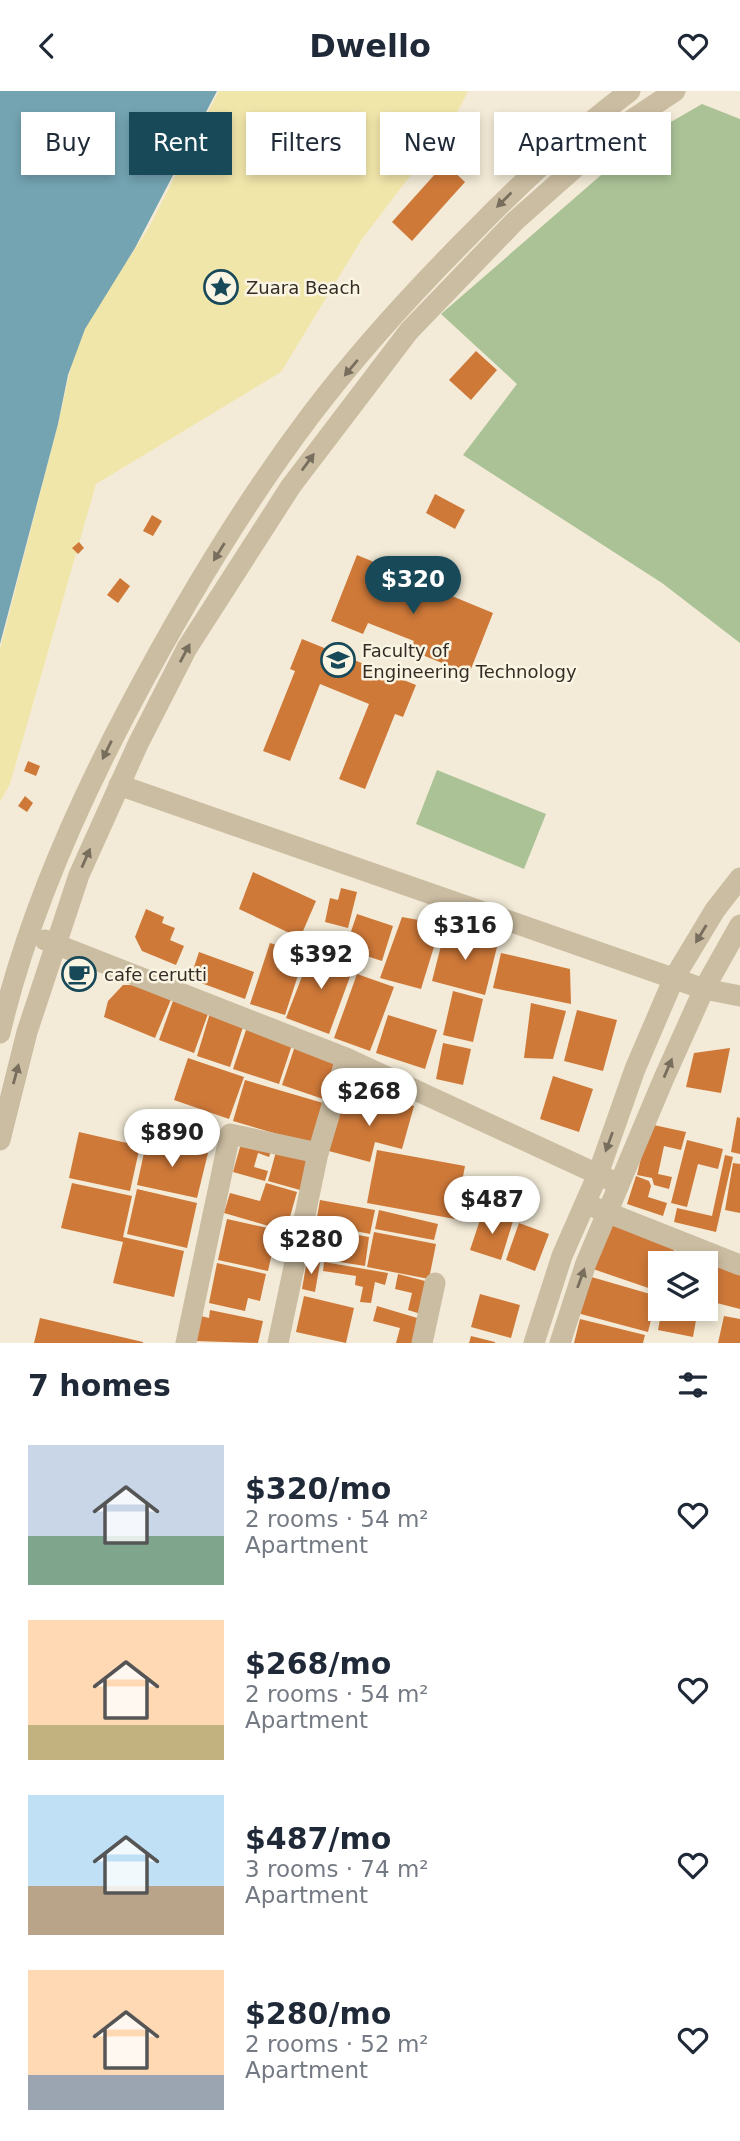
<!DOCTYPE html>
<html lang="en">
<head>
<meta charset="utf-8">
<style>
	body { margin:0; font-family:"DejaVu Sans",sans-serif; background:#f2f2f3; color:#1f2937; height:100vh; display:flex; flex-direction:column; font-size:26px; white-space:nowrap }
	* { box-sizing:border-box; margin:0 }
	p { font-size:23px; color:#747a83 }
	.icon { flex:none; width:38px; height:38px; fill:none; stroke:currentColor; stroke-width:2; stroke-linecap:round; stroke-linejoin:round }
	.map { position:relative; height:1252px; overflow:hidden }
	.panel { display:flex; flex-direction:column; background:#fff; flex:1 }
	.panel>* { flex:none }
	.banner { position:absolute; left:21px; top:21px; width:698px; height:63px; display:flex; gap:14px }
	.tools { position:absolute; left:648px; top:1160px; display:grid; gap:14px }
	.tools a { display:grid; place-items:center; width:70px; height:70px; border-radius:0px; background:#fff; box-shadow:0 4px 10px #0003; font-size:35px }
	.price { position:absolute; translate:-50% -60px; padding:0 16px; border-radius:24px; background:#fff; color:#222; font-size:23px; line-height:46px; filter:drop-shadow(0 2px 4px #0008) }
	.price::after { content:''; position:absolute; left:50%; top:42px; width:21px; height:16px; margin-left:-10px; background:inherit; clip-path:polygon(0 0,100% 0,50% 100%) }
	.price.active { background:#184959; color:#fff }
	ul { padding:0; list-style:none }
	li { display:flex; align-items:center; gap:21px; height:175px; padding:0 28px }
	li span { display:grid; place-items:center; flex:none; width:196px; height:140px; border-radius:0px; color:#555 }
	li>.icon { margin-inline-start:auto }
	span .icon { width:84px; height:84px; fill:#fffc; stroke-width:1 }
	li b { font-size:30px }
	h2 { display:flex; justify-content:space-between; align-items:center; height:84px; padding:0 28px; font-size:30px }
	.tag { padding:0 24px; border-radius:0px; background:#fff; box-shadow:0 4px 10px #0003; font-size:24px; line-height:63px }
	.tag.active { background:#184959; color:#fff }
	header { display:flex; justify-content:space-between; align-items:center; height:91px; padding:0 28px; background:#fff; font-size:32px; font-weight:800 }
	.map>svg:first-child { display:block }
	.green { fill:#abc296 }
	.sand { fill:#f1e6aa }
	.water { fill:#74a4b2 }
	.building { fill:#cf7939 }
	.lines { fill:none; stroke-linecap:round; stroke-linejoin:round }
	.minor { stroke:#cbbda2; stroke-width:21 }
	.oneway { fill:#786e5d }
	.labels { text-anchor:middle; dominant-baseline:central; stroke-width:5; stroke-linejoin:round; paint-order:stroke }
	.poi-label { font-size:18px; fill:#352d25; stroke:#faf4e3; text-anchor:start }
</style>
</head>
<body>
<header><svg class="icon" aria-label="back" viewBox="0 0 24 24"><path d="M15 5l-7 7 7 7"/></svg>Dwello<svg class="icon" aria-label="heart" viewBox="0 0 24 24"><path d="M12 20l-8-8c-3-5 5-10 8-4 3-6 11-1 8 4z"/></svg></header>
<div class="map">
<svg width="740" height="1252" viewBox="0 0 740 1252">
	<rect width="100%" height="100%" fill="#f3ebd7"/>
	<g class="green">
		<polygon points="702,13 740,28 740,552 662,492 463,364 517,293 441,223 645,46"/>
		<polygon points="437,679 546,723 524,778 416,733"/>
	</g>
	<polygon class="sand" points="219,0 468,0 455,26 362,148 281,281 96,393 10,693 0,711 0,558 58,333 78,244 148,138"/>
	<polygon class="water" points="0,0 217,0 135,157 85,238 68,284 58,333 0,553"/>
	<g class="building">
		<polygon points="445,72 465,91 412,150 392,131"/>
		<polygon points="476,260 497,279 471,309 449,289"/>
		<polygon points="435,403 465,419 455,438 426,422"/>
		<polygon points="152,424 162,430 153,445 143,440"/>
		<polygon points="79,451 84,457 78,463 72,457"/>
		<polygon points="357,464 391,478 386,490 431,508 435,498 493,522 469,583 410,559 414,550 368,532 363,543 331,530"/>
		<polygon points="120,487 130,495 118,512 107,504"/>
		<polygon points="302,548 416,594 403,626 395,623 365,698 339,688 369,613 320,593 290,670 263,660 295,580 290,578"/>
		<polygon points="28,670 40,675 36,685 24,680"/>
		<polygon points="25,705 33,712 27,721 18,715"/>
		<polygon points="253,781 316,810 300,847 239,818"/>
		<polygon points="341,797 357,801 348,837 325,831 330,807 338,809"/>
		<polygon points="146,818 164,826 162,832 175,837 170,849 184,855 176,874 142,860 135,846"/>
		<polygon points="357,823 393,835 382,870 345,858"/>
		<polygon points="402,826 441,833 421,898 380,887"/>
		<polygon points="445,839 498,852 485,904 432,890"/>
		<polygon points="270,852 305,863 285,924 250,913"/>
		<polygon points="313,857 355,872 329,943 286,927"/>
		<polygon points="199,861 254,881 245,908 190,888"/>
		<polygon points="501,862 570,878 571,913 493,897"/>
		<polygon points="357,883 394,896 370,960 334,947"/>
		<polygon points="123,894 131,894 172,906 155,947 104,926 108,910"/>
		<polygon points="453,900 483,908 473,951 443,944"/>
		<polygon points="174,907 209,920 194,962 159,949"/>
		<polygon points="531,912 566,920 553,968 524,967"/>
		<polygon points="577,919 617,929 603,980 564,970"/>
		<polygon points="210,922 244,933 230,976 197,965"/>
		<polygon points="388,924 437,939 425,978 376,962"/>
		<polygon points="248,933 294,948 279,993 233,978"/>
		<polygon points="296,952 338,967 323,1008 282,994"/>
		<polygon points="443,952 471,958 463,994 436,988"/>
		<polygon points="730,957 721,1002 686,996 694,962"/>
		<polygon points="188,967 244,986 229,1028 174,1009"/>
		<polygon points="553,985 593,998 579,1041 540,1028"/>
		<polygon points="245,989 323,1012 311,1053 233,1030"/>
		<polygon points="370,1003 414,1015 402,1058 375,1051 370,1071 325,1059 337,1015 364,1022"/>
		<polygon points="737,1026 740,1027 740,1063 731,1061"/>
		<polygon points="649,1033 686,1041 681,1059 664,1055 658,1083 672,1086 669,1098 654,1094 652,1087 637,1084"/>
		<polygon points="79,1041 140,1055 130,1100 69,1087"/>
		<polygon points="147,1048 208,1062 197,1107 137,1094"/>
		<polygon points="242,1049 272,1058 269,1066 258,1062 254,1076 268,1080 265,1090 233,1081"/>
		<polygon points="687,1049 723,1058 718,1078 698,1073 687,1116 671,1112"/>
		<polygon points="277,1057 309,1066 300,1099 268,1090"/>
		<polygon points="377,1059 465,1075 455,1128 367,1112"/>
		<polygon points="725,1064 733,1066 716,1141 674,1131 677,1117 712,1125"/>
		<polygon points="733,1072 740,1073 740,1122 725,1119"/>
		<polygon points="636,1085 649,1090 651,1095 648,1106 667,1112 663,1125 627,1113"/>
		<polygon points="72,1092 132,1105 123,1146 184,1160 174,1206 113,1192 123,1151 61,1137"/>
		<polygon points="266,1092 297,1101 286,1140 224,1122 230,1102 260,1110"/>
		<polygon points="137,1098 197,1112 187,1157 127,1143"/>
		<polygon points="320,1109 375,1119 370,1143 316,1132"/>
		<polygon points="379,1119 438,1133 434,1149 375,1138"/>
		<polygon points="483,1120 513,1130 501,1169 470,1159"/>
		<polygon points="227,1128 277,1139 268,1180 218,1169"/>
		<polygon points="519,1132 549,1143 535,1180 506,1169"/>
		<polygon points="608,1133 675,1156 670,1172 660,1172 660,1201 593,1178"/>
		<polygon points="313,1136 369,1146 365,1175 308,1166"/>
		<polygon points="374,1141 436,1153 429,1188 367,1176"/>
		<polygon points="684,1159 740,1180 740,1218 705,1209 705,1172 680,1172"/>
		<polygon points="307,1169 320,1172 315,1201 302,1198"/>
		<polygon points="324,1171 388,1182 385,1194 375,1191 371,1212 360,1211 363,1196 355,1194 356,1185 323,1180"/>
		<polygon points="217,1172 266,1183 260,1210 248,1207 245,1220 209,1212"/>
		<polygon points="398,1183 429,1191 421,1223 408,1219 412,1202 395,1198"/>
		<polygon points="588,1185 657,1205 648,1241 577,1222"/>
		<polygon points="480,1203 520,1214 511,1247 471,1236"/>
		<polygon points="304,1205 354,1217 346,1252 296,1241"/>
		<polygon points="377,1215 424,1229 417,1252 396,1252 400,1237 373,1230"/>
		<polygon points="662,1218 698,1218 693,1246 658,1239"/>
		<polygon points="210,1219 263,1230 258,1252 195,1250 201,1225 209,1227"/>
		<polygon points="724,1225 740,1228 740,1252 718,1252"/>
		<polygon points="40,1227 143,1251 143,1252 34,1252"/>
		<polygon points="580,1228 645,1244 643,1252 574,1252"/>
		<polygon points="471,1245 495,1251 495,1252 469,1252"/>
	</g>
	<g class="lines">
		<g class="minor">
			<polyline points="119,694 704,898 740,905"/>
			<polyline points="45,849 346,967 619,1093"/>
			<path d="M0,942C27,826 77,714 133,609C185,511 243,414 310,325C360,259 417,197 475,139C524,89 574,42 630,0"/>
			<polyline points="0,1049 27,941 79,784 138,653 187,557 291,395 409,240 515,130 621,36 675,0"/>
			<polyline points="596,1117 740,1174"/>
			<polyline points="186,1252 230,1043 318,1062"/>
			<polyline points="278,1252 318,1062 346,967"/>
			<polyline points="422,1252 435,1192"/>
			<polyline points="534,1252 562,1165 598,1083 635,978 674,887 715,819 740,787"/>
			<polyline points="560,1252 586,1172 664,987 704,898 740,834"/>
		</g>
	</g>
	<defs><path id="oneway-solid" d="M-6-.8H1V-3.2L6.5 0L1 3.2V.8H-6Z" transform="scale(1.75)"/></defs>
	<g class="oneway">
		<use href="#oneway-solid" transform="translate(504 109) rotate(135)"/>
		<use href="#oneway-solid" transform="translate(351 277) rotate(130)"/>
		<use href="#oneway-solid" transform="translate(308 371) rotate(-54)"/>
		<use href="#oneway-solid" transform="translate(219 461) rotate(122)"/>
		<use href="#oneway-solid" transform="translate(185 562) rotate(-62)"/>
		<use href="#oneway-solid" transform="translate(107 659) rotate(116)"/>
		<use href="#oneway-solid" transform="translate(86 767) rotate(-66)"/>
		<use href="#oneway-solid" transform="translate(701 843) rotate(121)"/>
		<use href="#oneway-solid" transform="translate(668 977) rotate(-67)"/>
		<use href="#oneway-solid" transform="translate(16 983) rotate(-75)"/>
		<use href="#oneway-solid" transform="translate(609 1051) rotate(110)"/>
		<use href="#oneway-solid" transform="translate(581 1187) rotate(-70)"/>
	</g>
	<defs>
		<g id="sight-ring" transform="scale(1.75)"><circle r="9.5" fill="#faf4e3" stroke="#184959" stroke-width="1.5"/><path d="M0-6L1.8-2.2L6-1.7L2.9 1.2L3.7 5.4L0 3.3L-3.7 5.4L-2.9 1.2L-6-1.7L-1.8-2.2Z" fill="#184959"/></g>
		<g id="university-ring" transform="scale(1.75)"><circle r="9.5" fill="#faf4e3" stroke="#184959" stroke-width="1.5"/><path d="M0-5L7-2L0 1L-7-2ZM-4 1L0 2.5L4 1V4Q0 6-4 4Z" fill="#184959"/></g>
		<g id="cafe-ring" transform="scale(1.75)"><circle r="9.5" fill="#faf4e3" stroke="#184959" stroke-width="1.5"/><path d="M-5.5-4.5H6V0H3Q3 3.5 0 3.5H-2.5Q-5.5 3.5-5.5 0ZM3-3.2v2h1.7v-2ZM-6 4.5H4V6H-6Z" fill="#184959"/></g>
	</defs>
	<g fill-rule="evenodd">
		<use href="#sight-ring" x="221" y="196"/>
		<use href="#university-ring" x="338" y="569"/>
		<use href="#cafe-ring" x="79" y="883"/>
	</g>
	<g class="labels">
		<g class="poi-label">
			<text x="246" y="196">Zuara Beach</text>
			<text x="362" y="559">Faculty of<tspan x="362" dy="21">Engineering Technology</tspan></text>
			<text x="104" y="883">cafe cerutti</text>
		</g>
	</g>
</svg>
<div class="tools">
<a><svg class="icon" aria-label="layers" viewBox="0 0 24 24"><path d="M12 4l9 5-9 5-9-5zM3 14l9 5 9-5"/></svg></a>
</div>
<b class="price active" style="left:413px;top:525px">$320</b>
<b class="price" style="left:465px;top:871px">$316</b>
<b class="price" style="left:321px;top:900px">$392</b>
<b class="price" style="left:369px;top:1037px">$268</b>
<b class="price" style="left:172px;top:1078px">$890</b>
<b class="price" style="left:492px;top:1145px">$487</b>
<b class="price" style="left:311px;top:1185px">$280</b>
<div class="banner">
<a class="tag">Buy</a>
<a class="tag active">Rent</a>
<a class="tag">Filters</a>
<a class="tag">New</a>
<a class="tag">Apartment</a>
</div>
</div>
<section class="panel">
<h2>7 homes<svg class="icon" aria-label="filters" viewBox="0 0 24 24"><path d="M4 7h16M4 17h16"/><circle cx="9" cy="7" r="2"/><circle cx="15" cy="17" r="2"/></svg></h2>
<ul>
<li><span style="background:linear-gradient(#c9d6e8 65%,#7fa58c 0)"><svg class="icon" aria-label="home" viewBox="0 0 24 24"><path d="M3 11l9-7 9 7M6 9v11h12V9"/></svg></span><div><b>$320/mo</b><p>2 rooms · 54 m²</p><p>Apartment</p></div><svg class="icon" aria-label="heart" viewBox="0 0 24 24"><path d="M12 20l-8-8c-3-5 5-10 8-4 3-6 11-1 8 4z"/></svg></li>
<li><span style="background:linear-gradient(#ffd9b3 75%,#c2b280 0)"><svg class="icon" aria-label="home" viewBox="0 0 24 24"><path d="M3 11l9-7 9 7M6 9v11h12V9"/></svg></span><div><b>$268/mo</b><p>2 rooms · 54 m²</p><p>Apartment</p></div><svg class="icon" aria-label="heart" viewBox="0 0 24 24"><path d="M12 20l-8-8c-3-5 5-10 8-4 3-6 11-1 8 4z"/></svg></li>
<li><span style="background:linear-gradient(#bfe0f5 65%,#b9a48a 0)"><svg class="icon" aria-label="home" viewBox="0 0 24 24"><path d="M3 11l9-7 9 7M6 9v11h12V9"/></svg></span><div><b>$487/mo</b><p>3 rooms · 74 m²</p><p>Apartment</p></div><svg class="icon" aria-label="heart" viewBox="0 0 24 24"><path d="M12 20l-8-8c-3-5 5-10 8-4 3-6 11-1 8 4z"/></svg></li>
<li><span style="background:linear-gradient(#ffd9b3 75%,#9aa5b1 0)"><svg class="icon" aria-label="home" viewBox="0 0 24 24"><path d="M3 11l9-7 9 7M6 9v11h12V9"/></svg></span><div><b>$280/mo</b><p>2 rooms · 52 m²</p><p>Apartment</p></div><svg class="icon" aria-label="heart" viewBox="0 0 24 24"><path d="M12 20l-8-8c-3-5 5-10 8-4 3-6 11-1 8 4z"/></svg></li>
</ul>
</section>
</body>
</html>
